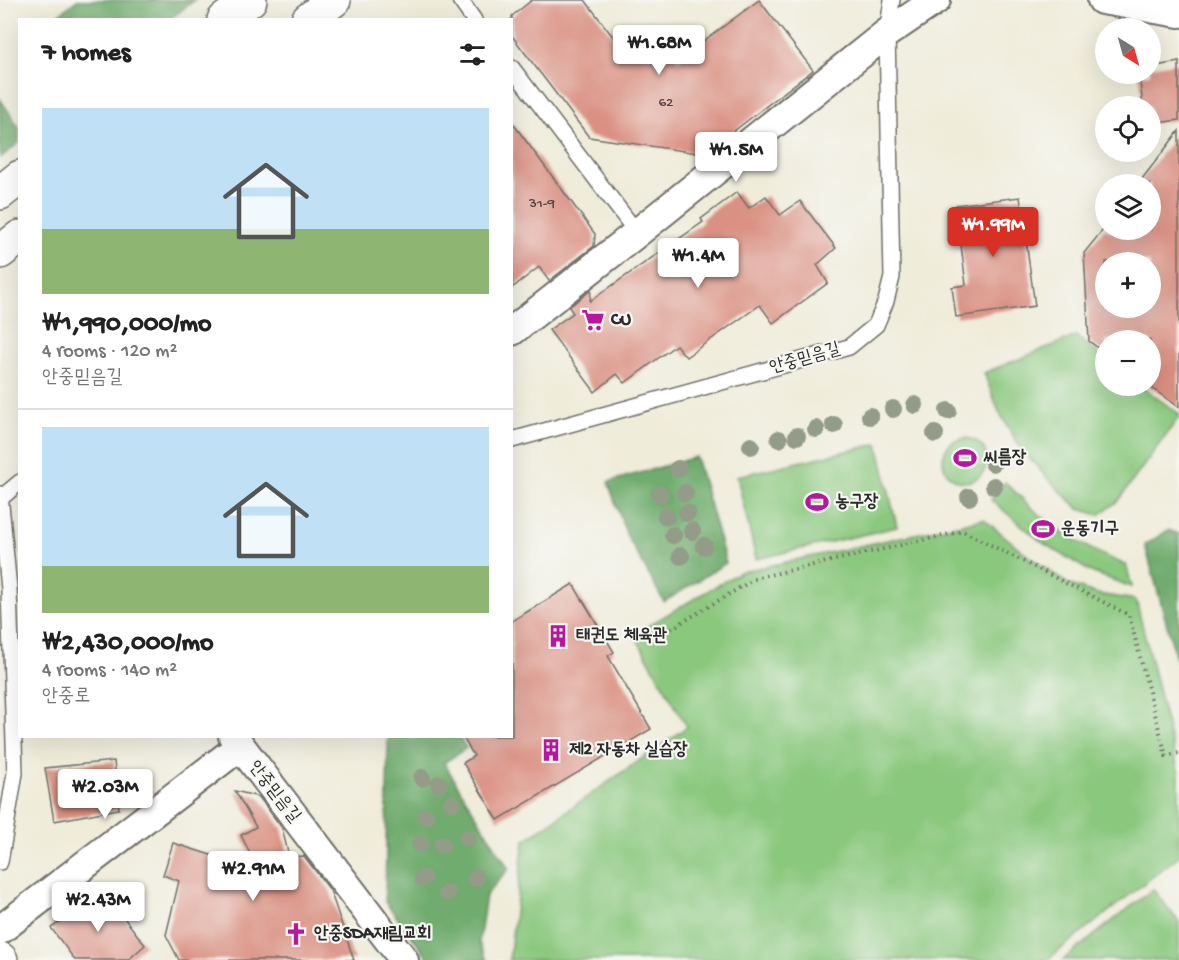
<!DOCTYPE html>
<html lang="en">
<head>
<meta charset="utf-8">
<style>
	body { margin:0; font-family:"Gochi Hand","Poor Story",sans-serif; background:#f2f2f2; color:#222; height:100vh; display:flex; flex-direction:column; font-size:22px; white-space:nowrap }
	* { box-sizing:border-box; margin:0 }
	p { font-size:20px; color:#767676 }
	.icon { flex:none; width:33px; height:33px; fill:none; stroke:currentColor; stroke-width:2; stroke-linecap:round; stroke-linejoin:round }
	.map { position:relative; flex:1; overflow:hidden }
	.details { position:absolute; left:18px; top:18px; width:495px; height:720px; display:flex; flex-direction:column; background:#fff; border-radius:0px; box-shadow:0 6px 24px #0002 }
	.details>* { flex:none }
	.needle { width:39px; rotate:143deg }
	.fabs { position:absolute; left:1095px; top:18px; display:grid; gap:12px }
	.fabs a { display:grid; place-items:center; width:66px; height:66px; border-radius:50%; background:#fff; box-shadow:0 6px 24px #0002; font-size:30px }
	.price { position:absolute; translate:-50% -51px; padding:0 14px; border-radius:6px; background:#fff; color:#222; font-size:20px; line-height:39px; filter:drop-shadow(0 2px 3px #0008) }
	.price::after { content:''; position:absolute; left:50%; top:36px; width:18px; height:14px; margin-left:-9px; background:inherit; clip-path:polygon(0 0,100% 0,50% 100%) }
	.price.current { background:#d93025; color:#fff }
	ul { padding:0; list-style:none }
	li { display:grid; align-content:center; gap:12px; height:318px; padding:0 24px }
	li+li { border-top:2px solid #e0e0e0 }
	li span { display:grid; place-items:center; height:186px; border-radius:0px; color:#555 }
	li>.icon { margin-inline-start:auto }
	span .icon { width:108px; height:108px; fill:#fffc; stroke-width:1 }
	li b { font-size:26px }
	h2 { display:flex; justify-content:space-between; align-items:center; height:72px; padding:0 24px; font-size:26px }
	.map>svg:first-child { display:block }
	.green { fill:#8ac87e; stroke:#5a7a54; stroke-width:1.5 }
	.forest { fill:#6fac6d; stroke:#4d6c4c; stroke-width:1.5 }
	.building { fill:#da9082; fill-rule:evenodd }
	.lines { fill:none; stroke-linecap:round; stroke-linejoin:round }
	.lane-casing { stroke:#706f68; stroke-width:18 }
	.street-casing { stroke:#706f68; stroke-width:32 }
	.secondary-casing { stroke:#706f68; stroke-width:36 }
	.path { stroke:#706f68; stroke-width:4; stroke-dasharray:1.5 4.5; stroke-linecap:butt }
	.lane { stroke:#fff; stroke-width:15 }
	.street { stroke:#fff; stroke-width:28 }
	.secondary { stroke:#fff; stroke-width:33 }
	.tree { fill:#939c88 }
	.labels { text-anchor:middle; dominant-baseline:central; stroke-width:4.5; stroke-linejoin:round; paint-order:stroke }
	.number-label { font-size:15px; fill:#574441 }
	.poi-label { font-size:18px; font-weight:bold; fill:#2b2b2b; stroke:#f6f6f2; text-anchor:start }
	.street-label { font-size:18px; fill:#2b2b2b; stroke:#f6f6f2 }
</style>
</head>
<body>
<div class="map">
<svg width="1179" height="960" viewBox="0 0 1179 960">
	<rect width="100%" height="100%" fill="#f6f6f2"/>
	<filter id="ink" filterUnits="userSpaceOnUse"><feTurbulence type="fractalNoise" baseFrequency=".0167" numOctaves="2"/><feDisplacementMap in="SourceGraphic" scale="12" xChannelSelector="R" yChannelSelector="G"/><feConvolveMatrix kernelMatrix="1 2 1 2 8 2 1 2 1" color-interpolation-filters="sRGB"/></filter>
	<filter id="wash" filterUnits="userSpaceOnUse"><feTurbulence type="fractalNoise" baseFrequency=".008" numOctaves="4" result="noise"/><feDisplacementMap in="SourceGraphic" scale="24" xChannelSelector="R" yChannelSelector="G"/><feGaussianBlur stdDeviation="1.35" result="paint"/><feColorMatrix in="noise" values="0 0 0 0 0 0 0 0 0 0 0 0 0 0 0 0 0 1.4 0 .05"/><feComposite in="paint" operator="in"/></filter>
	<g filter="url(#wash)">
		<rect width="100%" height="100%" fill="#efecda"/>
		<g class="green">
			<polygon points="1076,336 1105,359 1106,386 1141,386 1179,414 1179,417 1118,501 1099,515 1079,509 1050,481 1021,449 999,412 984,373"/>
			<circle cx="965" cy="460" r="22"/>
			<polygon points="878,444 897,527 756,559 737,476"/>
			<path d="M1005,482C1017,493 1027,505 1040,515C1066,537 1096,553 1126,565L1132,587L1091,572L1043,543L991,500Z"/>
			<polygon points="984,519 1026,554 1068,584 1097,594 1136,600 1179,774 1179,856 1047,960 509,960 524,841 687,727 634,634 740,572"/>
			<polygon points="1153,889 1179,922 1179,960 1063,960"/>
		</g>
		<g class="forest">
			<polygon points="77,0 195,0 170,19 53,19"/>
			<polygon points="0,99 19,127 19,143 0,158"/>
			<polygon points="696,457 726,563 664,602 627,536 608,482"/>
			<polygon points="1168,530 1179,534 1179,669 1145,545"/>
			<polygon points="388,737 459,737 466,748 444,763 509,869 486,895 479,943 487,960 430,960 385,902"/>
		</g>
		<g id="blocks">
			<g class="building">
				<polygon points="532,0 585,0 626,54 642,42 653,57 667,46 678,60 759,0 813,70 704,154 589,137 512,36 512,16"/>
				<polygon points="1179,62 1179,120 1150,124 1150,106 1143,106 1139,74 1150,74 1150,67"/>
				<polygon points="512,122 595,234 594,246 549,281 539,267 512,288"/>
				<path d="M1179,131V407L1149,386L1150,340H1106V354L1089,341L1084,253L1106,226V230H1150V184H1138ZM1106,262H1150V308H1106Z"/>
				<polygon points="737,192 749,208 766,196 780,215 800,201 836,248 817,265 828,283 773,323 760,305 686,357 676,345 625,383 617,374 595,392 549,330 573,313 569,307 591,290 590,301 703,222 701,219"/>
				<polygon points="1020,197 1035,306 956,317 952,287 966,285 956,205"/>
				<polygon points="573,584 614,652 608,656 651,729 498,820 463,763 474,756 462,736 512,736 512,621"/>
				<polygon points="114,761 119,809 54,821 45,768"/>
				<polygon points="235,791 259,797 282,828 289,857 304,856 330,890 354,960 179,960 166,935 179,881 163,875 173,843 258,870 241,835 256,827"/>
				<polygon points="104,892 145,945 128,960 75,960 51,928"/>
			</g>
		</g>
	</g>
	<g filter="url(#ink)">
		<use href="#blocks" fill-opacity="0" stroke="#706f68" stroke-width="1.5"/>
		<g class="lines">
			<g class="lane-casing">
				<g id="lane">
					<polyline points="460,0 474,20"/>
					<polyline points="512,68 637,233"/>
					<polyline points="512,440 849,347 876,325 886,301 892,277 887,33 892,0"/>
					<polyline points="0,494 9,589 15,773 0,862"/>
					<polyline points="1,498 20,482"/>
				</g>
			</g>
			<g class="street-casing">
				<g id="street">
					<polyline points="1102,0 1179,13"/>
					<polyline points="512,331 637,233 887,33 936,0"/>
					<polyline points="233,736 404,960"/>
					<polyline points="0,930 239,747"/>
				</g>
			</g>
			<g class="secondary-casing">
				<g id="secondary">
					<polyline points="224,20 250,0"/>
					<polyline points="308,20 334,0"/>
					<polyline points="0,193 20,177"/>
					<polyline points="0,252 20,237"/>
					<polyline points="0,959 1,960"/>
				</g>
			</g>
			<polyline class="path" points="656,638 756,578 963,531 1129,615 1166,756 1179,753"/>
			<use href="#lane" class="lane"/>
			<use href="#street" class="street"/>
			<use href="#secondary" class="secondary"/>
		</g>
		<g class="tree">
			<circle cx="915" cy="405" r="9"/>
			<circle cx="893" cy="409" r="9"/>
			<circle cx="948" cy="411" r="9"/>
			<circle cx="870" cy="416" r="9"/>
			<circle cx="834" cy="425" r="9"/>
			<circle cx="816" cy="429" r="9"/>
			<circle cx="935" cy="434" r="9"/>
			<circle cx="797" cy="436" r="9"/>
			<circle cx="779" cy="439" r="9"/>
			<circle cx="751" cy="446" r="9"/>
			<circle cx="993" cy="463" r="9"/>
			<circle cx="678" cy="469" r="9"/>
			<circle cx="994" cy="486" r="9"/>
			<circle cx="685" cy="493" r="9"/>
			<circle cx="660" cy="494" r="9"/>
			<circle cx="969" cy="497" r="9"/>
			<circle cx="687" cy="513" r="9"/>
			<circle cx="666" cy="516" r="9"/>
			<circle cx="692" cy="531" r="9"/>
			<circle cx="673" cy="535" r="9"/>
			<circle cx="704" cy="546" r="9"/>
			<circle cx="681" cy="556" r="9"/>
			<circle cx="422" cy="778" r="9"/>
			<circle cx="439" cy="784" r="9"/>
			<circle cx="452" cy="803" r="9"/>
			<circle cx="426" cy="816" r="9"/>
			<circle cx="467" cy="838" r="9"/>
			<circle cx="420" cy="844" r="9"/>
			<circle cx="442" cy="845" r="9"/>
			<circle cx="423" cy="878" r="9"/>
			<circle cx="476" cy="878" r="9"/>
			<circle cx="447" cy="893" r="9"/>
		</g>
	</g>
	<defs>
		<g id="supermarket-bare" transform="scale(1.8)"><path d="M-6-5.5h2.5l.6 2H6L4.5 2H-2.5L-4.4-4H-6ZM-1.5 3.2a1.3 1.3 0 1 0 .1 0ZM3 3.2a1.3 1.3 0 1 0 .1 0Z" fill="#b5179e" stroke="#f6f6f2" stroke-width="2.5" paint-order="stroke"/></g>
		<g id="stadium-bare" transform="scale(1.8)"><path d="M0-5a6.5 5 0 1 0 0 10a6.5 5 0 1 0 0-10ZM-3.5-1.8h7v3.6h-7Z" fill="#b5179e" stroke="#f6f6f2" stroke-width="2.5" paint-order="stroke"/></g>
		<g id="building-bare" transform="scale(1.8)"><path d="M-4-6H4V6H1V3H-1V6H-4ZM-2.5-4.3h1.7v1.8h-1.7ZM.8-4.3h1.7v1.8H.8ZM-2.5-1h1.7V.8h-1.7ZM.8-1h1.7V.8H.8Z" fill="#b5179e" stroke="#f6f6f2" stroke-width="2.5" paint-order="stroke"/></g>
		<g id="church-bare" transform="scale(1.8)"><path d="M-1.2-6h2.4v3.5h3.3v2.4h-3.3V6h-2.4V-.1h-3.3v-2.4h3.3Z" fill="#b5179e" stroke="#f6f6f2" stroke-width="2.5" paint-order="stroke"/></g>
	</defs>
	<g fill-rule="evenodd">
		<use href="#supermarket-bare" x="593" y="320"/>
		<use href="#stadium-bare" x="965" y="458"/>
		<use href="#stadium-bare" x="817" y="502"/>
		<use href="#stadium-bare" x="1043" y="529"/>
		<use href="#building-bare" x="558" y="636"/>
		<use href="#building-bare" x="551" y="750"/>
		<use href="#church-bare" x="296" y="934"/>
	</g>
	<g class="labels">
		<g class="number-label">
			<text x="666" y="103">62</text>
			<text x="542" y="204">31-9</text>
		</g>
		<g class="poi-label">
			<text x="611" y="320">CU</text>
			<text x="983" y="458">씨름장</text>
			<text x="835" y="502">농구장</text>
			<text x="1061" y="529">운동기구</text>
			<text x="576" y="636">태권도 체육관</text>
			<text x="569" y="750">제2 자동차 실습장</text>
			<text x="314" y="934">안중SDA재림교회</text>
		</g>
		<g class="street-label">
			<text transform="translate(805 359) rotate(-16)">안중믿음길</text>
			<text transform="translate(274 792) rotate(52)">안중믿음길</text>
		</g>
	</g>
</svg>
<div class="fabs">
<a><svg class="needle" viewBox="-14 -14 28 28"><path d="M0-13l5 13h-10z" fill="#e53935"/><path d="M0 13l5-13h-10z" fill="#767676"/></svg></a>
<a><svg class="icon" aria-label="locate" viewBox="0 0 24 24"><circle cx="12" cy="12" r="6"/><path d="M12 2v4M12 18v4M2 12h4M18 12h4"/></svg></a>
<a><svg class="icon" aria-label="layers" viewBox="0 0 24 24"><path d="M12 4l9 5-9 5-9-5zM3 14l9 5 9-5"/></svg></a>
<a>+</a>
<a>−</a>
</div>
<b class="price" style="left:659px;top:76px">₩1.68M</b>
<b class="price" style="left:736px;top:183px">₩1.5M</b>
<b class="price current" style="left:993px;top:258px">₩1.99M</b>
<b class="price" style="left:698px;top:289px">₩1.4M</b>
<b class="price" style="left:105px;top:820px">₩2.03M</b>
<b class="price" style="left:253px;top:902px">₩2.91M</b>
<b class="price" style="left:98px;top:933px">₩2.43M</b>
<section class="details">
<h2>7 homes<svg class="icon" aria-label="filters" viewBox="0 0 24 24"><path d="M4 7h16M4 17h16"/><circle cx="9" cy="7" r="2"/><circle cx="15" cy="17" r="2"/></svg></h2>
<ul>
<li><span style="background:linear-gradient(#bfe0f5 65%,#8fb573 0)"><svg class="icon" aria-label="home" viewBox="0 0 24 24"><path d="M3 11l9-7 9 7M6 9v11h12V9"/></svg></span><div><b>₩1,990,000/mo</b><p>4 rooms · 120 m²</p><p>안중믿음길</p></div></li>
<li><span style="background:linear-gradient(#bfe0f5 75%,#8fb573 0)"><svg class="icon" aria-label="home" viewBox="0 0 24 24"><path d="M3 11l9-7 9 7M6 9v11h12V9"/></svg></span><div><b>₩2,430,000/mo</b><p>4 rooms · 140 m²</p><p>안중로</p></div></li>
</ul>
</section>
</div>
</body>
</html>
